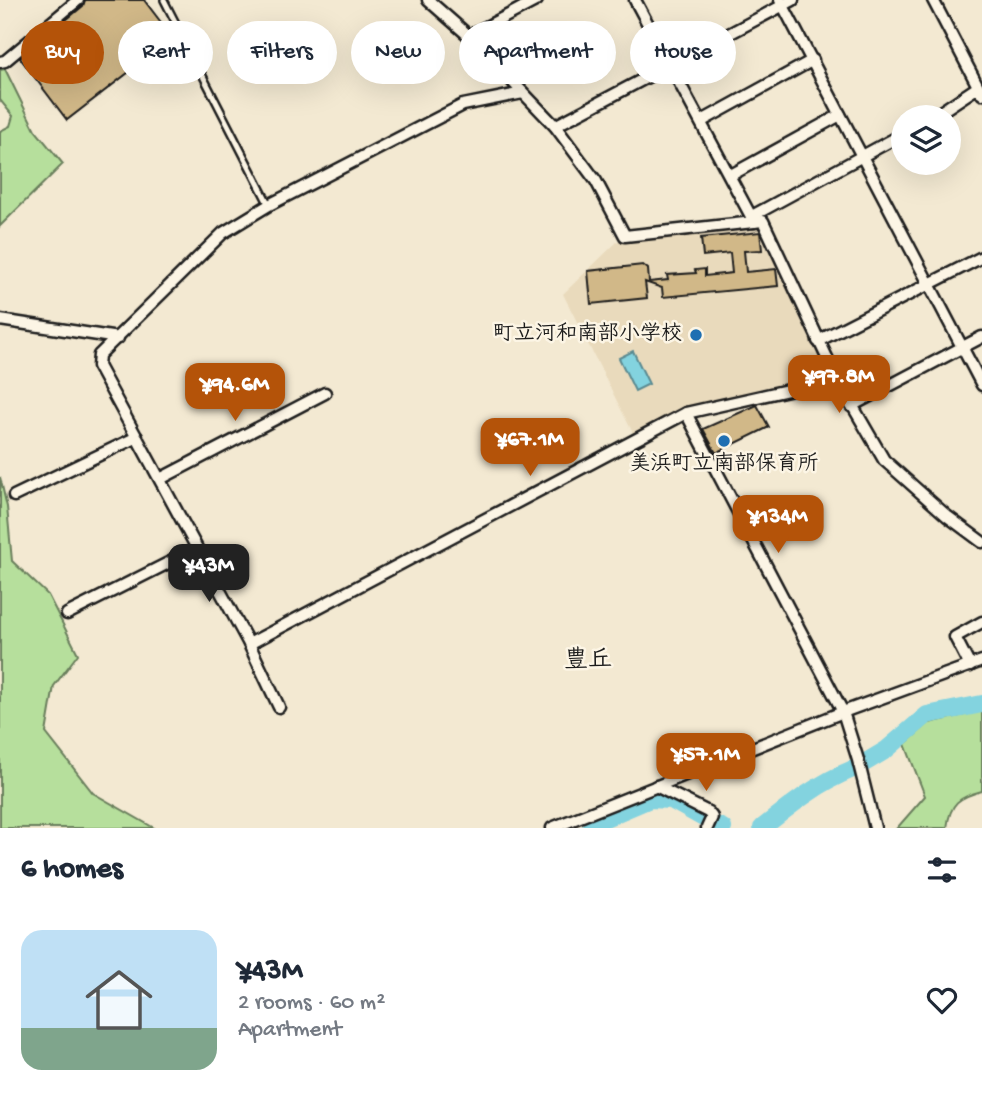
<!DOCTYPE html>
<html lang="en">
<head>
<meta charset="utf-8">
<style>
	body { margin:0; font-family:"Gochi Hand","Klee One",sans-serif; background:#f6f6f7; color:#1f2937; height:100vh; display:flex; flex-direction:column; font-size:26px; white-space:nowrap }
	* { box-sizing:border-box; margin:0 }
	p { font-size:23px; color:#747a83 }
	.icon { flex:none; width:38px; height:38px; fill:none; stroke:currentColor; stroke-width:2; stroke-linecap:round; stroke-linejoin:round }
	.map { position:relative; height:828px; overflow:hidden }
	.sheet { display:flex; flex-direction:column; background:#fff; flex:1 }
	.sheet>* { flex:none }
	.hud { position:absolute; left:21px; top:21px; width:942px; height:63px; display:flex; gap:14px }
	.fabs { position:absolute; left:891px; top:105px; display:grid; gap:14px }
	.fabs a { display:grid; place-items:center; width:70px; height:70px; border-radius:50%; background:#fff; box-shadow:0 7px 28px #0002; font-size:35px }
	.price { position:absolute; translate:-50% -60px; padding:0 16px; border-radius:14px; background:#b45309; color:#fff; font-size:23px; line-height:46px; filter:drop-shadow(0 2px 4px #0008) }
	.price::after { content:''; position:absolute; left:50%; top:42px; width:21px; height:16px; margin-left:-10px; background:inherit; clip-path:polygon(0 0,100% 0,50% 100%) }
	.price.active { background:#222; color:#fff }
	ul { padding:0; list-style:none }
	li { display:flex; align-items:center; gap:21px; height:175px; padding:0 21px }
	li span { display:grid; place-items:center; flex:none; width:196px; height:140px; border-radius:21px; color:#555 }
	li>.icon { margin-inline-start:auto }
	span .icon { width:84px; height:84px; fill:#fffc; stroke-width:1 }
	li b { font-size:30px }
	h2 { display:flex; justify-content:space-between; align-items:center; height:84px; padding:0 21px; font-size:30px }
	.tag { padding:0 24px; border-radius:32px; background:#fff; box-shadow:0 7px 28px #0002; font-size:24px; line-height:63px }
	.tag.active { background:#b45309; color:#fff }
	.map>svg:first-child { display:block }
	.built { fill:#e9dabc }
	.green { fill:#b6df9c; stroke:#697e5c; stroke-width:2 }
	.water { fill:#83d3df; stroke:#5a8a91; stroke-width:2 }
	.lines { fill:none; stroke-linecap:round; stroke-linejoin:round }
	.river { stroke:#83d3df; stroke-width:18 }
	.building { fill:#d1b888; stroke:#1c1c1c; stroke-width:2 }
	.lane-casing { stroke:#1c1c1c; stroke-width:10 }
	.street-casing { stroke:#1c1c1c; stroke-width:15 }
	.lane { stroke:#fcf5e5; stroke-width:5 }
	.street { stroke:#fcf5e5; stroke-width:10 }
	.poi-dot { fill:#1f6fb2; stroke:#fcf5e5; stroke-width:2.5 }
	.labels { text-anchor:middle; dominant-baseline:central; stroke-width:5; stroke-linejoin:round; paint-order:stroke }
	.poi-label { font-size:21px; font-weight:bold; fill:#1c1c1c; stroke:#fcf5e5; text-anchor:end }
	.quarter-label { font-size:24px; font-weight:bold; fill:#1c1c1c; stroke:#fcf5e5 }
</style>
</head>
<body>
<div class="map">
<svg width="982" height="828" viewBox="0 0 982 828">
	<rect width="100%" height="100%" fill="#f3e9d2"/>
	<filter id="ink" filterUnits="userSpaceOnUse"><feTurbulence type="fractalNoise" baseFrequency=".0143" numOctaves="2"/><feDisplacementMap in="SourceGraphic" scale="14" xChannelSelector="R" yChannelSelector="G"/><feConvolveMatrix kernelMatrix="1 2 1 2 8 2 1 2 1" color-interpolation-filters="sRGB"/></filter>
	<g filter="url(#ink)">
		<polygon class="built" points="762,227 827,376 684,408 634,435 563,294 618,241"/>
		<g class="green">
			<polygon points="5,69 35,130 63,164 0,226 0,131 10,126 13,116 0,100 0,70"/>
			<polygon points="0,477 7,507 12,561 48,595 78,654 54,686 46,733 93,793 154,828 0,828"/>
			<path d="M982,711V791C959,797 950,803 947,828H897L925,796L905,744L929,723Z"/>
		</g>
		<polygon class="water" points="633,351 649,384 635,391 619,358"/>
		<g class="lines">
			<g class="river">
				<polyline points="866,762 886,750 927,715 982,704"/>
				<polyline points="716,825 723,828"/>
				<polyline points="591,828 596,822 650,799 671,800 705,819"/>
				<path d="M762,828C791,805 818,783 853,769"/>
			</g>
		</g>
		<g class="building">
			<polygon points="85,0 144,0 173,38 67,120 20,58 83,6"/>
			<polygon points="760,232 762,250 744,251 746,272 776,269 778,286 663,297 662,288 645,282 647,298 591,304 588,271 643,265 648,269 649,282 668,280 667,275 696,273 695,270 705,269 705,276 732,273 730,253 703,256 701,238"/>
			<polygon points="757,405 769,427 716,453 703,429"/>
		</g>
		<g class="lines">
			<g class="lane-casing">
				<polyline id="lane" points="164,0 269,205"/>
			</g>
			<g class="street-casing">
				<g id="street">
					<polyline points="428,0 469,36 555,126 596,181 625,236 763,221 837,379 884,460 947,516 982,542"/>
					<polyline points="635,0 754,222"/>
					<polyline points="780,0 982,385"/>
					<polyline points="933,0 982,94"/>
					<polyline points="469,36 537,0"/>
					<polyline points="0,62 5,61 78,0"/>
					<polyline points="933,117 978,87"/>
					<polyline points="702,121 813,60"/>
					<polyline points="555,126 793,0"/>
					<polyline points="731,175 840,115"/>
					<polyline points="752,216 903,134"/>
					<polyline points="0,320 118,338"/>
					<polyline points="818,341 982,257"/>
					<polyline points="851,406 982,337"/>
					<polyline points="686,413 843,712 858,760 875,828"/>
					<polyline points="160,479 325,393"/>
					<polyline points="14,496 137,437"/>
					<polyline points="67,614 196,549"/>
					<polyline points="249,644 686,413 837,379"/>
					<polyline points="970,666 955,637 982,622"/>
					<polyline points="279,707 249,644 98,366 99,355 223,233 269,205 463,105 523,93"/>
					<polyline points="656,786 708,812 712,817 707,828"/>
					<polyline points="552,828 843,712 982,661"/>
				</g>
			</g>
			<use href="#lane" class="lane"/>
			<use href="#street" class="street"/>
		</g>
	</g>
	<g class="poi-dot">
		<circle cx="696" cy="335" r="7"/>
		<circle cx="724" cy="441" r="7"/>
	</g>
	<g class="labels">
		<g class="poi-label">
			<text x="682" y="335">町立河和南部小学校</text>
			<text x="724" y="465" text-anchor="middle">美浜町立南部保育所</text>
		</g>
		<g class="quarter-label">
			<text x="588" y="661">豊丘</text>
		</g>
	</g>
</svg>
<div class="fabs">
<a><svg class="icon" aria-label="layers" viewBox="0 0 24 24"><path d="M12 4l9 5-9 5-9-5zM3 14l9 5 9-5"/></svg></a>
</div>
<b class="price" style="left:839px;top:415px">¥97.8M</b>
<b class="price" style="left:235px;top:423px">¥94.6M</b>
<b class="price" style="left:530px;top:478px">¥67.1M</b>
<b class="price" style="left:778px;top:555px">¥134M</b>
<b class="price active" style="left:209px;top:604px">¥43M</b>
<b class="price" style="left:706px;top:793px">¥57.1M</b>
<div class="hud">
<a class="tag active">Buy</a>
<a class="tag">Rent</a>
<a class="tag">Filters</a>
<a class="tag">New</a>
<a class="tag">Apartment</a>
<a class="tag">House</a>
</div>
</div>
<section class="sheet">
<h2>6 homes<svg class="icon" aria-label="filters" viewBox="0 0 24 24"><path d="M4 7h16M4 17h16"/><circle cx="9" cy="7" r="2"/><circle cx="15" cy="17" r="2"/></svg></h2>
<ul>
<li><span style="background:linear-gradient(#bfe0f5 70%,#7fa58c 0)"><svg class="icon" aria-label="home" viewBox="0 0 24 24"><path d="M3 11l9-7 9 7M6 9v11h12V9"/></svg></span><div><b>¥43M</b><p>2 rooms · 60 m²</p><p>Apartment</p></div><svg class="icon" aria-label="heart" viewBox="0 0 24 24"><path d="M12 20l-8-8c-3-5 5-10 8-4 3-6 11-1 8 4z"/></svg></li>
</ul>
</section>
</body>
</html>
